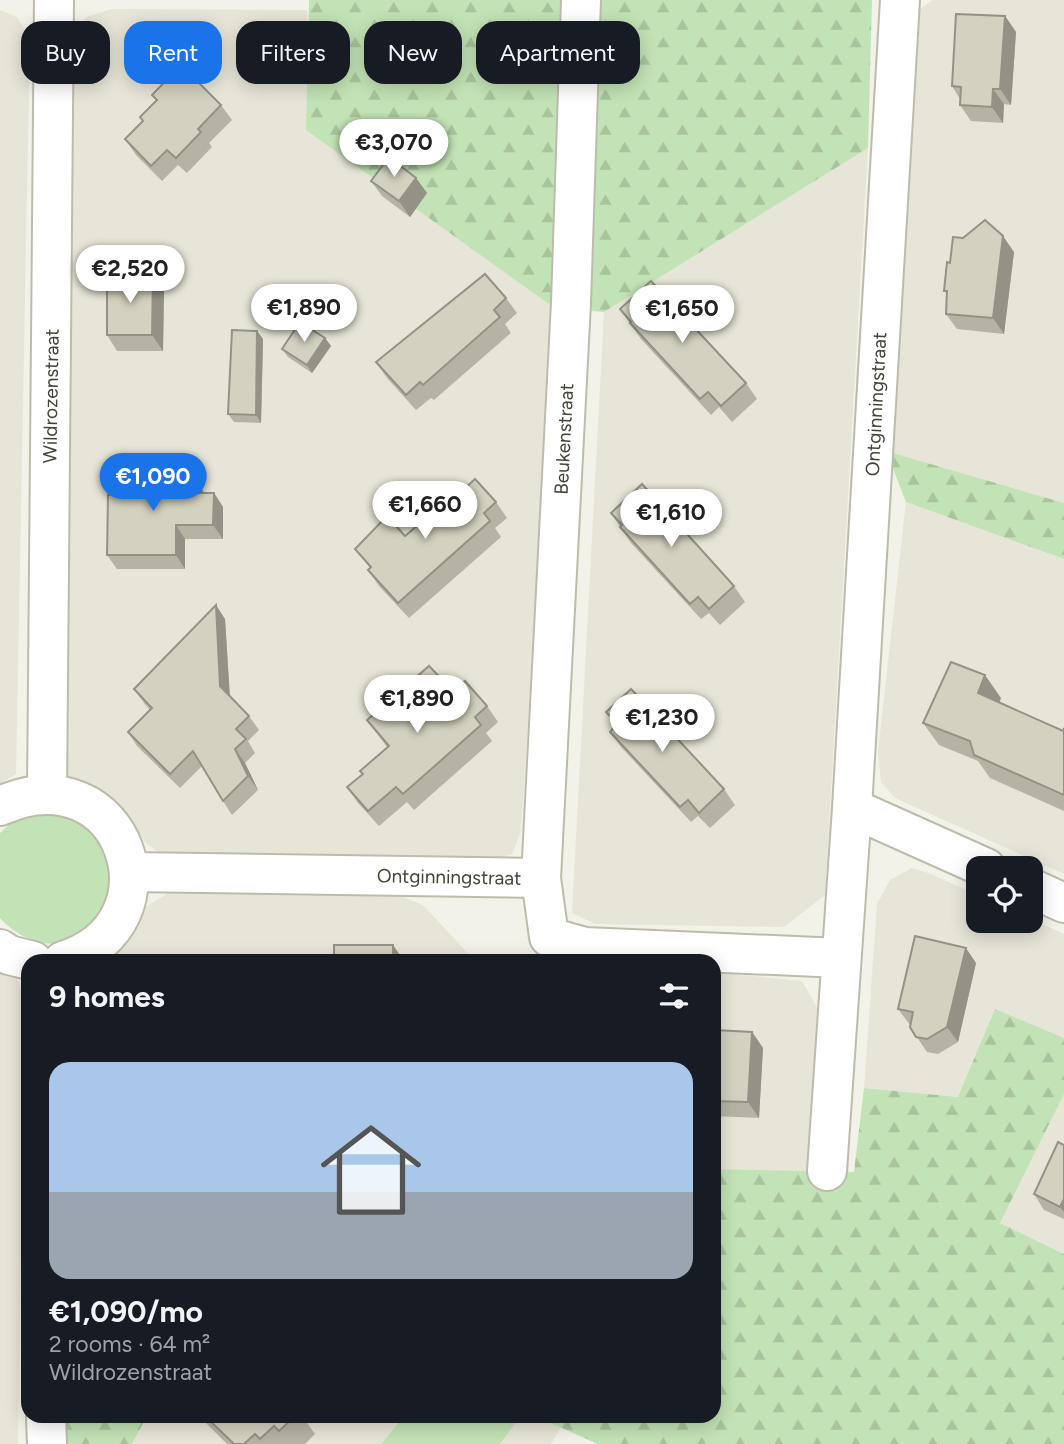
<!DOCTYPE html>
<html lang="en">
<head>
<meta charset="utf-8">
<style>
	body { margin:0; font-family:Figtree,sans-serif; background:#20242c; color:#f1f3f6; height:100vh; display:flex; flex-direction:column; font-size:26px; white-space:nowrap }
	* { box-sizing:border-box; margin:0 }
	p { font-size:23px; color:#9ea1a6 }
	.icon { flex:none; width:38px; height:38px; fill:none; stroke:currentColor; stroke-width:2; stroke-linecap:round; stroke-linejoin:round }
	.map { position:relative; flex:1; overflow:hidden }
	.panel { position:absolute; left:21px; top:954px; width:700px; height:469px; display:flex; flex-direction:column; background:#171b24; border-radius:21px; box-shadow:0 4px 18px #0003 }
	.panel>* { flex:none }
	.guide { position:absolute; left:21px; top:21px; width:700px; height:63px; display:flex; gap:14px }
	.buttons { position:absolute; left:966px; top:856px; display:grid; gap:14px }
	.buttons a { display:grid; place-items:center; width:77px; height:77px; border-radius:14px; background:#171b24; box-shadow:0 4px 18px #0003; font-size:35px }
	.price { position:absolute; translate:-50% -60px; padding:0 16px; border-radius:24px; background:#fff; color:#222; font-size:23px; line-height:46px; filter:drop-shadow(0 2px 4px #0008) }
	.price::after { content:''; position:absolute; left:50%; top:42px; width:21px; height:16px; margin-left:-10px; background:inherit; clip-path:polygon(0 0,100% 0,50% 100%) }
	.price.active { background:#1a73e8; color:#fff }
	ul { padding:0; list-style:none }
	li { display:grid; align-content:center; gap:14px; height:371px; padding:0 28px }
	li+li { border-top:2px solid #363941 }
	li span { display:grid; place-items:center; height:217px; border-radius:21px; color:#555 }
	li>.icon { margin-inline-start:auto }
	span .icon { width:126px; height:126px; fill:#fffc; stroke-width:1 }
	li b { font-size:30px }
	h2 { display:flex; justify-content:space-between; align-items:center; height:84px; padding:0 28px; font-size:30px }
	.pill { padding:0 24px; border-radius:21px; background:#171b24; box-shadow:0 4px 18px #0003; font-size:24px; line-height:63px }
	.pill.active { background:#1a73e8; color:#fff }
	.map>svg:first-child { display:block }
	.residential { fill:#e6e5d7 }
	.green { fill:#c2e3b5 }
	.forest { fill:url(#forest-firs) }
	.lines { fill:none; stroke-linecap:round; stroke-linejoin:round }
	.street-casing { stroke:#bdbcac; stroke-width:42 }
	.street { stroke:#fff; stroke-width:38 }
	.wall { fill:#b5b4a4 }
	.shaded-wall { fill:#949286 }
	.building { fill:#d3d1bf; stroke:#949286; stroke-width:2 }
	.labels { text-anchor:middle; dominant-baseline:central; stroke-width:5; stroke-linejoin:round; paint-order:stroke }
	.street-label { font-size:19px; fill:#454438; stroke:#fff }
</style>
</head>
<body>
<div class="map">
<svg width="1064" height="1444" viewBox="0 0 1064 1444">
	<defs>
		<pattern id="forest-firs" width="22" height="20" patternUnits="userSpaceOnUse" patternTransform="scale(1.75)"><rect width="22" height="20" fill="#c2e3b5"/><path d="M5 1l3.5 6h-7zM16 11l3.5 6h-7z" fill="#a8c49c"/></pattern>
	</defs>
	<rect width="100%" height="100%" fill="#f3f2e9"/>
	<g class="residential">
		<polygon points="933,0 1064,0 1064,503 886,451 914,28 920,9"/>
		<polygon points="112,9 307,10 307,130 553,307 523,803 520,834 512,854 488,861 164,856 144,842 134,824 117,804 96,787 59,775 72,35 86,17"/>
		<polygon points="0,10 17,17 30,38 16,774 0,784"/>
		<polygon points="868,148 825,895 784,927 595,924 572,913 604,312"/>
		<polygon points="906,502 1064,559 1064,874 895,798 881,782 878,751"/>
		<polygon points="912,868 928,873 978,895 978,920 1031,920 1031,919 1064,934 1064,1038 996,1010 959,1097 864,1088 877,904 890,880"/>
		<polygon points="388,890 424,906 474,960 507,961 94,961 142,909 172,891"/>
		<polygon points="0,968 17,978 25,1000 18,1444 0,1444"/>
		<polygon points="714,972 802,981 817,1007 810,1171 714,1169"/>
		<polygon points="1064,1094 1064,1254 1000,1223"/>
		<polygon points="147,1416 404,1416 381,1444 132,1444"/>
		<polygon points="521,1416 535,1416 561,1427 551,1444 500,1444"/>
	</g>
	<g class="green">
		<path d="M56,808L112,844L108,913C96,921 84,932 71,939C47,952 16,936 0,918V833L15,819Z"/>
		<polygon points="404,1416 521,1416 500,1444 381,1444"/>
	</g>
	<g class="forest">
		<polygon points="309,0 872,0 868,148 604,312 553,307 306,130"/>
		<polygon points="886,451 1064,503 1064,559 906,502"/>
		<polygon points="995,1009 1064,1038 1064,1094 1000,1223 1064,1254 1064,1444 598,1444 535,1416 714,1416 714,1169 854,1172 864,1088 958,1097"/>
		<polygon points="56,1416 147,1416 132,1444 56,1444"/>
	</g>
	<g class="lines">
		<g class="street-casing">
			<g id="street">
				<polyline points="581,0 571,303 541,878 549,937 585,947 841,958"/>
				<polyline points="47,793 54,0"/>
				<path d="M0,806C125,750 183,924 63,961"/>
				<polyline points="852,808 986,868"/>
				<polyline points="129,872 541,878"/>
				<polyline points="1031,888 1064,903"/>
				<polyline points="0,949 9,955 33,961"/>
				<polyline points="827,1171 852,808 900,0"/>
				<polyline points="46,1416 47,1444"/>
			</g>
		</g>
		<use href="#street" class="street"/>
	</g>
	<g class="wall">
		<polygon points="1005,16 1016,32 1011,105 1004,104 1003,123 971,121 960,105 960,99 952,86"/>
		<polygon points="152,95 221,105 232,120 209,143 212,147 187,173 178,165 162,181 136,155 125,139 143,122 140,117 156,101"/>
		<polygon points="416,178 427,193 410,217 382,196 371,181"/>
		<polygon points="1014,252 1004,334 957,329 946,314 947,294 944,291 950,263"/>
		<polygon points="153,276 164,291 163,351 117,351 107,335"/>
		<polygon points="506,298 517,313 505,324 511,333 434,400 431,398 416,410 387,378 376,362"/>
		<polygon points="620,309 746,383 757,399 732,422 719,407 711,415 641,339"/>
		<polygon points="257,331 263,339 261,423 234,422 228,414"/>
		<polygon points="325,338 331,346 312,373 288,357 282,349"/>
		<polygon points="162,470 171,482 196,482 204,493 214,493 223,507 223,539 185,539 185,569 117,569 107,555 120,495"/>
		<polygon points="463,490 496,502 507,518 495,528 501,537 409,618 379,586 368,570 370,568 355,549 405,536"/>
		<polygon points="611,513 734,586 745,602 720,625 709,613 701,619 631,543"/>
		<polygon points="225,619 230,696 249,716 259,730 248,741 255,753 245,763 258,790 232,815 223,801 202,766 180,788 137,746 128,732 150,710 144,703 134,689"/>
		<polygon points="453,691 487,706 498,722 486,733 492,741 414,810 407,802 379,826 358,803 347,787 362,774 387,747 367,720"/>
		<polygon points="1001,698 999,703 1063,731 1064,728 1064,811 990,778 978,761 939,745 923,723"/>
		<polygon points="606,712 724,789 735,805 710,828 698,816 691,822 621,747 610,732 616,726"/>
		<polygon points="976,963 958,1042 938,1054 927,1052 910,1027 910,1025 898,1009"/>
		<polygon points="714,1030 752,1032 763,1048 759,1118 714,1116"/>
		<polygon points="1064,1145 1064,1219 1044,1210 1034,1194"/>
		<polygon points="200,1416 302,1416 315,1434 305,1444 227,1444 204,1421"/>
	</g>
	<g class="shaded-wall">
		<polygon points="1005,16 1016,32 1011,105 1000,89"/>
		<polygon points="993,89 1004,104 1003,123 992,107"/>
		<polygon points="416,178 427,193 410,217 399,201"/>
		<polygon points="1003,236 1014,252 1004,334 993,318"/>
		<polygon points="153,276 164,291 163,351 152,335"/>
		<polygon points="257,331 263,339 261,423 256,415"/>
		<polygon points="325,338 331,346 312,373 307,365"/>
		<polygon points="162,470 172,483 162,482"/>
		<polygon points="196,482 206,495 196,493"/>
		<polygon points="214,493 223,507 223,539 213,525"/>
		<polygon points="176,525 185,539 185,569 176,555"/>
		<polygon points="216,605 225,619 230,700 220,686"/>
		<polygon points="985,675 1001,698 994,716 978,693"/>
		<polygon points="235,749 245,763 258,790 248,776"/>
		<polygon points="393,945 404,961 393,961"/>
		<polygon points="966,948 976,963 958,1042 947,1027"/>
		<polygon points="752,1032 763,1048 759,1118 748,1102"/>
		<polygon points="1064,1199 1064,1212 1060,1207"/>
	</g>
	<g class="building">
		<polygon points="956,14 1005,16 1000,89 993,89 992,107 960,105 961,87 952,86"/>
		<polygon points="181,65 221,105 198,129 201,132 176,158 167,150 151,166 125,139 143,121 140,117 157,100 152,95"/>
		<polygon points="389,157 416,178 399,201 371,181"/>
		<polygon points="985,220 1003,236 993,318 946,314 947,291 944,291 947,262 950,263 953,237 963,238"/>
		<polygon points="485,274 506,298 494,310 500,317 423,385 420,382 406,395 376,362"/>
		<polygon points="107,276 153,276 152,335 107,335"/>
		<polygon points="651,281 746,383 721,406 708,392 700,399 630,323 631,322 620,309"/>
		<polygon points="300,322 325,338 307,365 282,349"/>
		<polygon points="232,330 257,331 256,415 228,414"/>
		<polygon points="120,469 162,470 162,482 196,482 196,493 214,493 213,525 176,525 176,555 107,555 108,495 120,495"/>
		<polygon points="475,479 496,502 484,513 490,521 398,603 368,570 371,567 355,549 387,516 405,536 461,488 463,490"/>
		<polygon points="642,484 734,586 709,609 698,597 690,604 620,527 622,525 611,513"/>
		<polygon points="216,605 220,686 249,716 236,729 246,739 235,749 248,776 223,801 193,751 170,774 128,732 152,708 134,689"/>
		<polygon points="951,662 985,675 978,693 1063,731 1064,728 1064,795 974,755 970,741 923,723"/>
		<polygon points="429,666 453,691 465,681 487,706 475,717 481,725 403,794 396,787 368,811 347,787 363,774 360,771 389,746 367,720"/>
		<polygon points="631,689 724,789 699,813 688,800 680,807 610,732 617,724 606,712"/>
		<polygon points="915,936 966,948 947,1027 927,1039 916,1037 910,1027 913,1012 898,1009"/>
		<rect x="334" y="945" width="59" height="16"/>
		<polygon points="714,1030 752,1032 748,1102 714,1101"/>
		<polygon points="1058,1142 1064,1145 1064,1199 1060,1207 1034,1194"/>
		<polygon points="205,1416 295,1416 279,1431 274,1426 260,1439 255,1434 244,1444 234,1444"/>
	</g>
	<g class="labels">
		<g class="street-label">
			<text transform="translate(51 396) rotate(-89)">Wildrozenstraat</text>
			<text transform="translate(876 404) rotate(-87)">Ontginningstraat</text>
			<text transform="translate(564 439) rotate(-87)">Beukenstraat</text>
			<text transform="translate(449 877) rotate(1)">Ontginningstraat</text>
		</g>
	</g>
</svg>
<div class="buttons">
<a><svg class="icon" aria-label="locate" viewBox="0 0 24 24"><circle cx="12" cy="12" r="6"/><path d="M12 2v4M12 18v4M2 12h4M18 12h4"/></svg></a>
</div>
<b class="price" style="left:394px;top:179px">€3,070</b>
<b class="price" style="left:130px;top:305px">€2,520</b>
<b class="price" style="left:304px;top:344px">€1,890</b>
<b class="price" style="left:682px;top:345px">€1,650</b>
<b class="price active" style="left:153px;top:513px">€1,090</b>
<b class="price" style="left:425px;top:541px">€1,660</b>
<b class="price" style="left:671px;top:549px">€1,610</b>
<b class="price" style="left:417px;top:735px">€1,890</b>
<b class="price" style="left:662px;top:754px">€1,230</b>
<div class="guide">
<a class="pill">Buy</a>
<a class="pill active">Rent</a>
<a class="pill">Filters</a>
<a class="pill">New</a>
<a class="pill">Apartment</a>
</div>
<section class="panel">
<h2>9 homes<svg class="icon" aria-label="filters" viewBox="0 0 24 24"><path d="M4 7h16M4 17h16"/><circle cx="9" cy="7" r="2"/><circle cx="15" cy="17" r="2"/></svg></h2>
<ul>
<li><span style="background:linear-gradient(#a9c7e8 60%,#9aa5b1 0)"><svg class="icon" aria-label="home" viewBox="0 0 24 24"><path d="M3 11l9-7 9 7M6 9v11h12V9"/></svg></span><div><b>€1,090/mo</b><p>2 rooms · 64 m²</p><p>Wildrozenstraat</p></div></li>
</ul>
</section>
</div>
</body>
</html>
